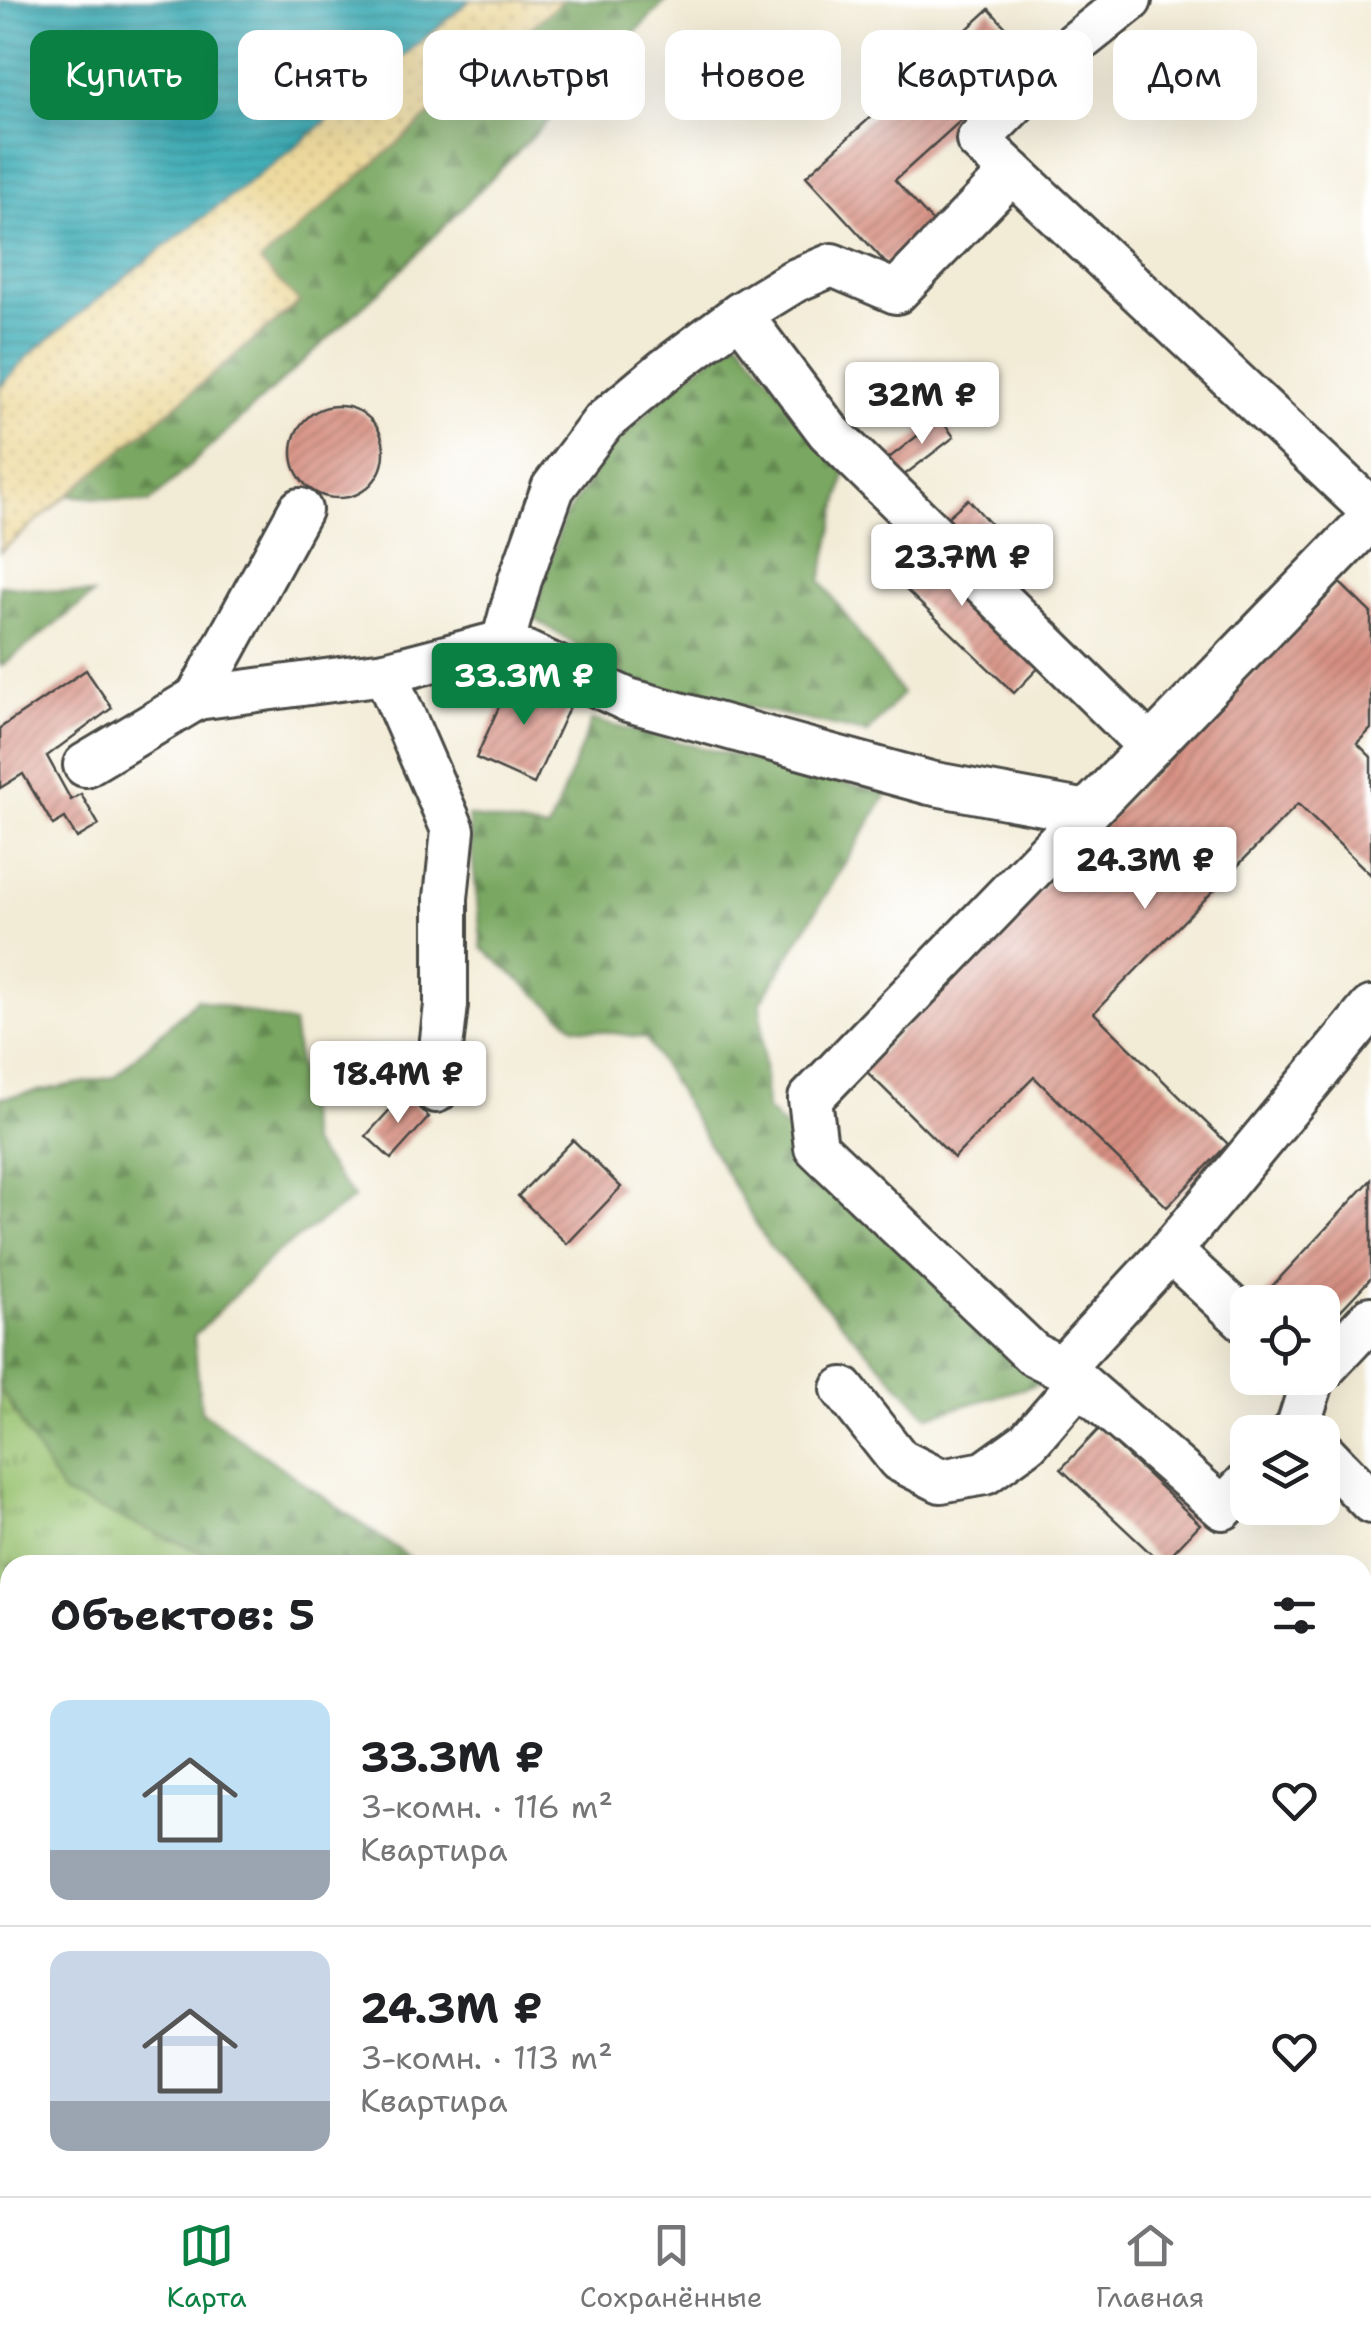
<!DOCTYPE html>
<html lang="ru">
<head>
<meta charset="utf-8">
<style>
	body { margin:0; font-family:"Shantell Sans",sans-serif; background:#f6f6f6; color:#202124; height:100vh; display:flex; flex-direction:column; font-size:38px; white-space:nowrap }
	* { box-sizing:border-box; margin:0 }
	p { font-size:32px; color:#757577 }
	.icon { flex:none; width:55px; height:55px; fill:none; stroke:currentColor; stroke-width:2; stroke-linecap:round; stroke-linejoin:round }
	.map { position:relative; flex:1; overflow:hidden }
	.details { position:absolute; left:0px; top:1555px; width:1372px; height:642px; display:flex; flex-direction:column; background:#fff; border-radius:30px 30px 0 0; box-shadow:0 10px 40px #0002 }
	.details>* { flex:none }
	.guide { position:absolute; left:30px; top:30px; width:1312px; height:90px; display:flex; gap:20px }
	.controls { position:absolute; left:1230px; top:1285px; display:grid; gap:20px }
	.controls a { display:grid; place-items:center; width:110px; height:110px; border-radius:20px; background:#fff; box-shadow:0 10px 40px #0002; font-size:50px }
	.price { position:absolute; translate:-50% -85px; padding:0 22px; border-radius:10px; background:#fff; color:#222; font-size:32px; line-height:65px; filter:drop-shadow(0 2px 5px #0008) }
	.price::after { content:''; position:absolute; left:50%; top:60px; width:30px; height:22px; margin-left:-15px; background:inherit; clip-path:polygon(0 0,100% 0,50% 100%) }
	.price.active { background:#0b8043; color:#fff }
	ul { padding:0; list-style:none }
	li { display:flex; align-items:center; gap:30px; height:250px; padding:0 50px }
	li+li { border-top:2px solid #e0e0e0 }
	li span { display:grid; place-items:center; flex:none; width:280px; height:200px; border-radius:20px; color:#555 }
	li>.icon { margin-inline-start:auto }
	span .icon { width:120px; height:120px; fill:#fffc; stroke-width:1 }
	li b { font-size:42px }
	h2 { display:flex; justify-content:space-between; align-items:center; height:120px; padding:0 50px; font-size:42px }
	.chip { padding:0 35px; border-radius:20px; background:#fff; box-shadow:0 10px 40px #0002; font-size:35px; line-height:90px }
	.chip.active { background:#0b8043; color:#fff }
	.tab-bar { display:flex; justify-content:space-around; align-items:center; height:140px; border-top:2px solid #e0e0e0; background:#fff; font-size:28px; color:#757577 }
	.tab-bar a { display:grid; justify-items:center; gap:5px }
	.tab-bar .active { color:#0b8043 }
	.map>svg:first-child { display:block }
	.forest { fill:url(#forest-firs); stroke:#526a46; stroke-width:2.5 }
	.sand { fill:url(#sand-dots); stroke:#8c8264; stroke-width:2.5 }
	.park { fill:url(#park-tufts); stroke:#62764d; stroke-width:2.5 }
	.water { fill:url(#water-rules); stroke:#326a70; stroke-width:2.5 }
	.building { fill:url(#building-hatch) }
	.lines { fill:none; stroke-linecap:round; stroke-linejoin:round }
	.minor-casing { stroke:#494844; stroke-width:48 }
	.minor { stroke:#fff; stroke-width:42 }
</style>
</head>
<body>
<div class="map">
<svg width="1371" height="2196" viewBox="0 0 1371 2196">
	<defs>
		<pattern id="forest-firs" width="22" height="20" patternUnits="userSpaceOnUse" patternTransform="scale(2.5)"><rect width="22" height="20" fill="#7aa862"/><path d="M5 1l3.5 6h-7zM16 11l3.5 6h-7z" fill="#648951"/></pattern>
		<pattern id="sand-dots" width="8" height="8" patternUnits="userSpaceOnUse" patternTransform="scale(2.5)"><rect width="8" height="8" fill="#eeda9e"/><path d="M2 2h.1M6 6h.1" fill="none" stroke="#cb8" stroke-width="1.8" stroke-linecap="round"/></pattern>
		<pattern id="park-tufts" width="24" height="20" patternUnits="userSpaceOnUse" patternTransform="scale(2.5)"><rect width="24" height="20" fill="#98c26f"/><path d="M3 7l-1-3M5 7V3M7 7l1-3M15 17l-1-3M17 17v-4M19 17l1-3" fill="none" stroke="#7c9e5b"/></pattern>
		<pattern id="water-rules" width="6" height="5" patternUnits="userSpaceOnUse" patternTransform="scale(2.5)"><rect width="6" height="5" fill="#39aab4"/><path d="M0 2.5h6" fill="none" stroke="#308b93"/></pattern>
		<pattern id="building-hatch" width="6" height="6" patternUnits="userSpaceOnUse" patternTransform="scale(2.5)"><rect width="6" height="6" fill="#d79082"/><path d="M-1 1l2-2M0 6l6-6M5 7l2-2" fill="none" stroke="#af766b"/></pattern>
	</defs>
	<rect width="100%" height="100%" fill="#fff"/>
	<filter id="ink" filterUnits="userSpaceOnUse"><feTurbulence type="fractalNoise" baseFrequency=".01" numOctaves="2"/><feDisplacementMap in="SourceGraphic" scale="20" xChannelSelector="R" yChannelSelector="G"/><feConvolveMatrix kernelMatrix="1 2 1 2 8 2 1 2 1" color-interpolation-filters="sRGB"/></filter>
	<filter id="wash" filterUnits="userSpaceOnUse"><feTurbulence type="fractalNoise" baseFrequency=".0048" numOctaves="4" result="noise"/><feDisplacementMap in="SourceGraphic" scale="40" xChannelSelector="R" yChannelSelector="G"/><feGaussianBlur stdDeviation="2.25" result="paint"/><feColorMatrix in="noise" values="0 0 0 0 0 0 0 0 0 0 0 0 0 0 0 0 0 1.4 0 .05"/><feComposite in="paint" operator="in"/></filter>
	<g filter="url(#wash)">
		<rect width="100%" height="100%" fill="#f2ebd5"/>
		<g class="forest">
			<polygon points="563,0 667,0 387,284 149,503 68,495 299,303 259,263"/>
			<polygon points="739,339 845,474 821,581 902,694 867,733 635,682 533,618 563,520 611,448 681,380"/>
			<polygon points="0,585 93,595 0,667"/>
			<polygon points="592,720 887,794 761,1002 766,1109 1046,1382 928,1416 768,1244 646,1038 575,1027 482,948 468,816 548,830"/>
			<polygon points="197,999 293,1024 310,1143 354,1198 275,1254 194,1336 201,1411 420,1565 10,1565 0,1595 0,1098 114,1077"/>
			<polygon points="1371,1785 1371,1937 1363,1929 1362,1794"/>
			<polygon points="1193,2188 1345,2188 1357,2196 1197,2196"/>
		</g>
		<polygon class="sand" points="470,0 563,0 260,262 299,302 0,552 0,387 29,355 130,273 294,148"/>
		<polygon class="park" points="0,1388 63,1494 232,1565 10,1565 10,2188 1104,2188 1111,2196 0,2196"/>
		<polygon class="water" points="0,0 470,0 294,148 130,273 29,355 0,387"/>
		<g id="blocks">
			<g class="building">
				<polygon points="989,9 1032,56 895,180 939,229 893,271 806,176"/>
				<circle cx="338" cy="452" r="46"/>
				<polygon points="940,418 954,437 903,476 889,458"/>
				<polygon points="968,499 1022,559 996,581 943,521"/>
				<polygon points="912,526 1048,658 1014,693 877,562"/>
				<polygon points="1340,583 1371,613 1371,729 1357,743 1371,757 1371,875 1298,804 1094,1013 1228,1144 1167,1207 1034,1077 954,1158 864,1069"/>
				<polygon points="86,670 112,708 47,756 71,800 81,794 99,825 77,838 65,818 53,825 23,774 0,788 0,728"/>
				<polygon points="514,673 573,699 534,784 476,758"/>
				<polygon points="404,1094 429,1117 391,1159 366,1136"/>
				<polygon points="573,1140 621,1187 567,1244 518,1196"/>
				<polygon points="1371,1180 1371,1278 1322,1330 1322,1302 1270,1302 1263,1296"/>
				<polygon points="1099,1429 1200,1524 1162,1564 1061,1469"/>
				<polygon points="1362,1625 1371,1633 1371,1680 1362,1689"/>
			</g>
		</g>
	</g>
	<g filter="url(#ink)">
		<use href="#blocks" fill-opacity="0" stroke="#494844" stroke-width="2.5"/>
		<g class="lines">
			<g class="minor-casing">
				<g id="minor">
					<polyline points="1130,0 1065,52 978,140 1371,510"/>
					<polyline points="1012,172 896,292 832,265 794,281 740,314 828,431 1150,747"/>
					<polyline points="300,510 197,698 385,673"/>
					<polyline points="503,642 520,580 553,488 603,422 665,370 740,314"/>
					<polyline points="85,765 197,698"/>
					<polyline points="436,1091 446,1005 446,898 453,830 385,673 503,642 628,700 930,783 1087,812"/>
					<polyline points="1170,1251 1062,1368 1223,1508 1248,1482"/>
					<polyline points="1248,1323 1170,1251 1371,1008"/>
					<polyline points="1062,1368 1033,1354 816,1147 810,1099 1371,518"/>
					<polyline points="1322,1370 1371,1318"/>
					<polyline points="843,1389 899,1460 941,1481 985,1473 1028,1442 1079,1383"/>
					<polyline points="1293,1432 1298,1426 1312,1382"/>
					<polyline points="1322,1451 1371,1502"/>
				</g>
			</g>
			<use href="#minor" class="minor"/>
		</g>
	</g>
</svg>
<div class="controls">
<a><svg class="icon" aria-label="locate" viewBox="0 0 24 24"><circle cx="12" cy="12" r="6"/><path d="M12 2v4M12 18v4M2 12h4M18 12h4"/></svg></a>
<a><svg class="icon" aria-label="layers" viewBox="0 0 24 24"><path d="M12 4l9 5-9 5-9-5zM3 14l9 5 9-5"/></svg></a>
</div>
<b class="price" style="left:922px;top:447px">32M ₽</b>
<b class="price" style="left:962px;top:609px">23.7M ₽</b>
<b class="price active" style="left:524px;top:728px">33.3M ₽</b>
<b class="price" style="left:1145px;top:912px">24.3M ₽</b>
<b class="price" style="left:398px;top:1126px">18.4M ₽</b>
<div class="guide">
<a class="chip active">Купить</a>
<a class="chip">Снять</a>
<a class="chip">Фильтры</a>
<a class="chip">Новое</a>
<a class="chip">Квартира</a>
<a class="chip">Дом</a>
</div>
<section class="details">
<h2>Объектов: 5<svg class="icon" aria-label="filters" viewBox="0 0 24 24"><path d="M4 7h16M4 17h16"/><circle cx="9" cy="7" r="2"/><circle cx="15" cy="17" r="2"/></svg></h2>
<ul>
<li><span style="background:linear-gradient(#bfe0f5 75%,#9aa5b1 0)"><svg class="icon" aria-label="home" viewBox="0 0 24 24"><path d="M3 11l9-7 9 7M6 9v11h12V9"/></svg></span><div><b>33.3M ₽</b><p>3-комн. · 116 m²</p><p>Квартира</p></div><svg class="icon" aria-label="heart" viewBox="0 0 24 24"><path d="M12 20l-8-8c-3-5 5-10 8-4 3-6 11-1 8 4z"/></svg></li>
<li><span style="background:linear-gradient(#c9d6e8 75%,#9aa5b1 0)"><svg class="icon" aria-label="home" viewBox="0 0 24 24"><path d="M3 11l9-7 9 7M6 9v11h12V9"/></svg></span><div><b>24.3M ₽</b><p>3-комн. · 113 m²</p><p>Квартира</p></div><svg class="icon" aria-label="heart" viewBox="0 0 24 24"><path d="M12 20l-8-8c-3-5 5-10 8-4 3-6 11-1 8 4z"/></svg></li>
</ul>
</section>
</div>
<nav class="tab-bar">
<a class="active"><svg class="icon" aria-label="map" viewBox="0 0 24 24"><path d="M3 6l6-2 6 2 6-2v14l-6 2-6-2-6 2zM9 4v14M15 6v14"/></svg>Карта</a>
<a><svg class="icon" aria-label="saved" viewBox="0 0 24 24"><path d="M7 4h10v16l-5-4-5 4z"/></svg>Сохранённые</a>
<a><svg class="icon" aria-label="home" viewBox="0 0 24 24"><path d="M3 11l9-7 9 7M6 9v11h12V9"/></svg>Главная</a>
</nav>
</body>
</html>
